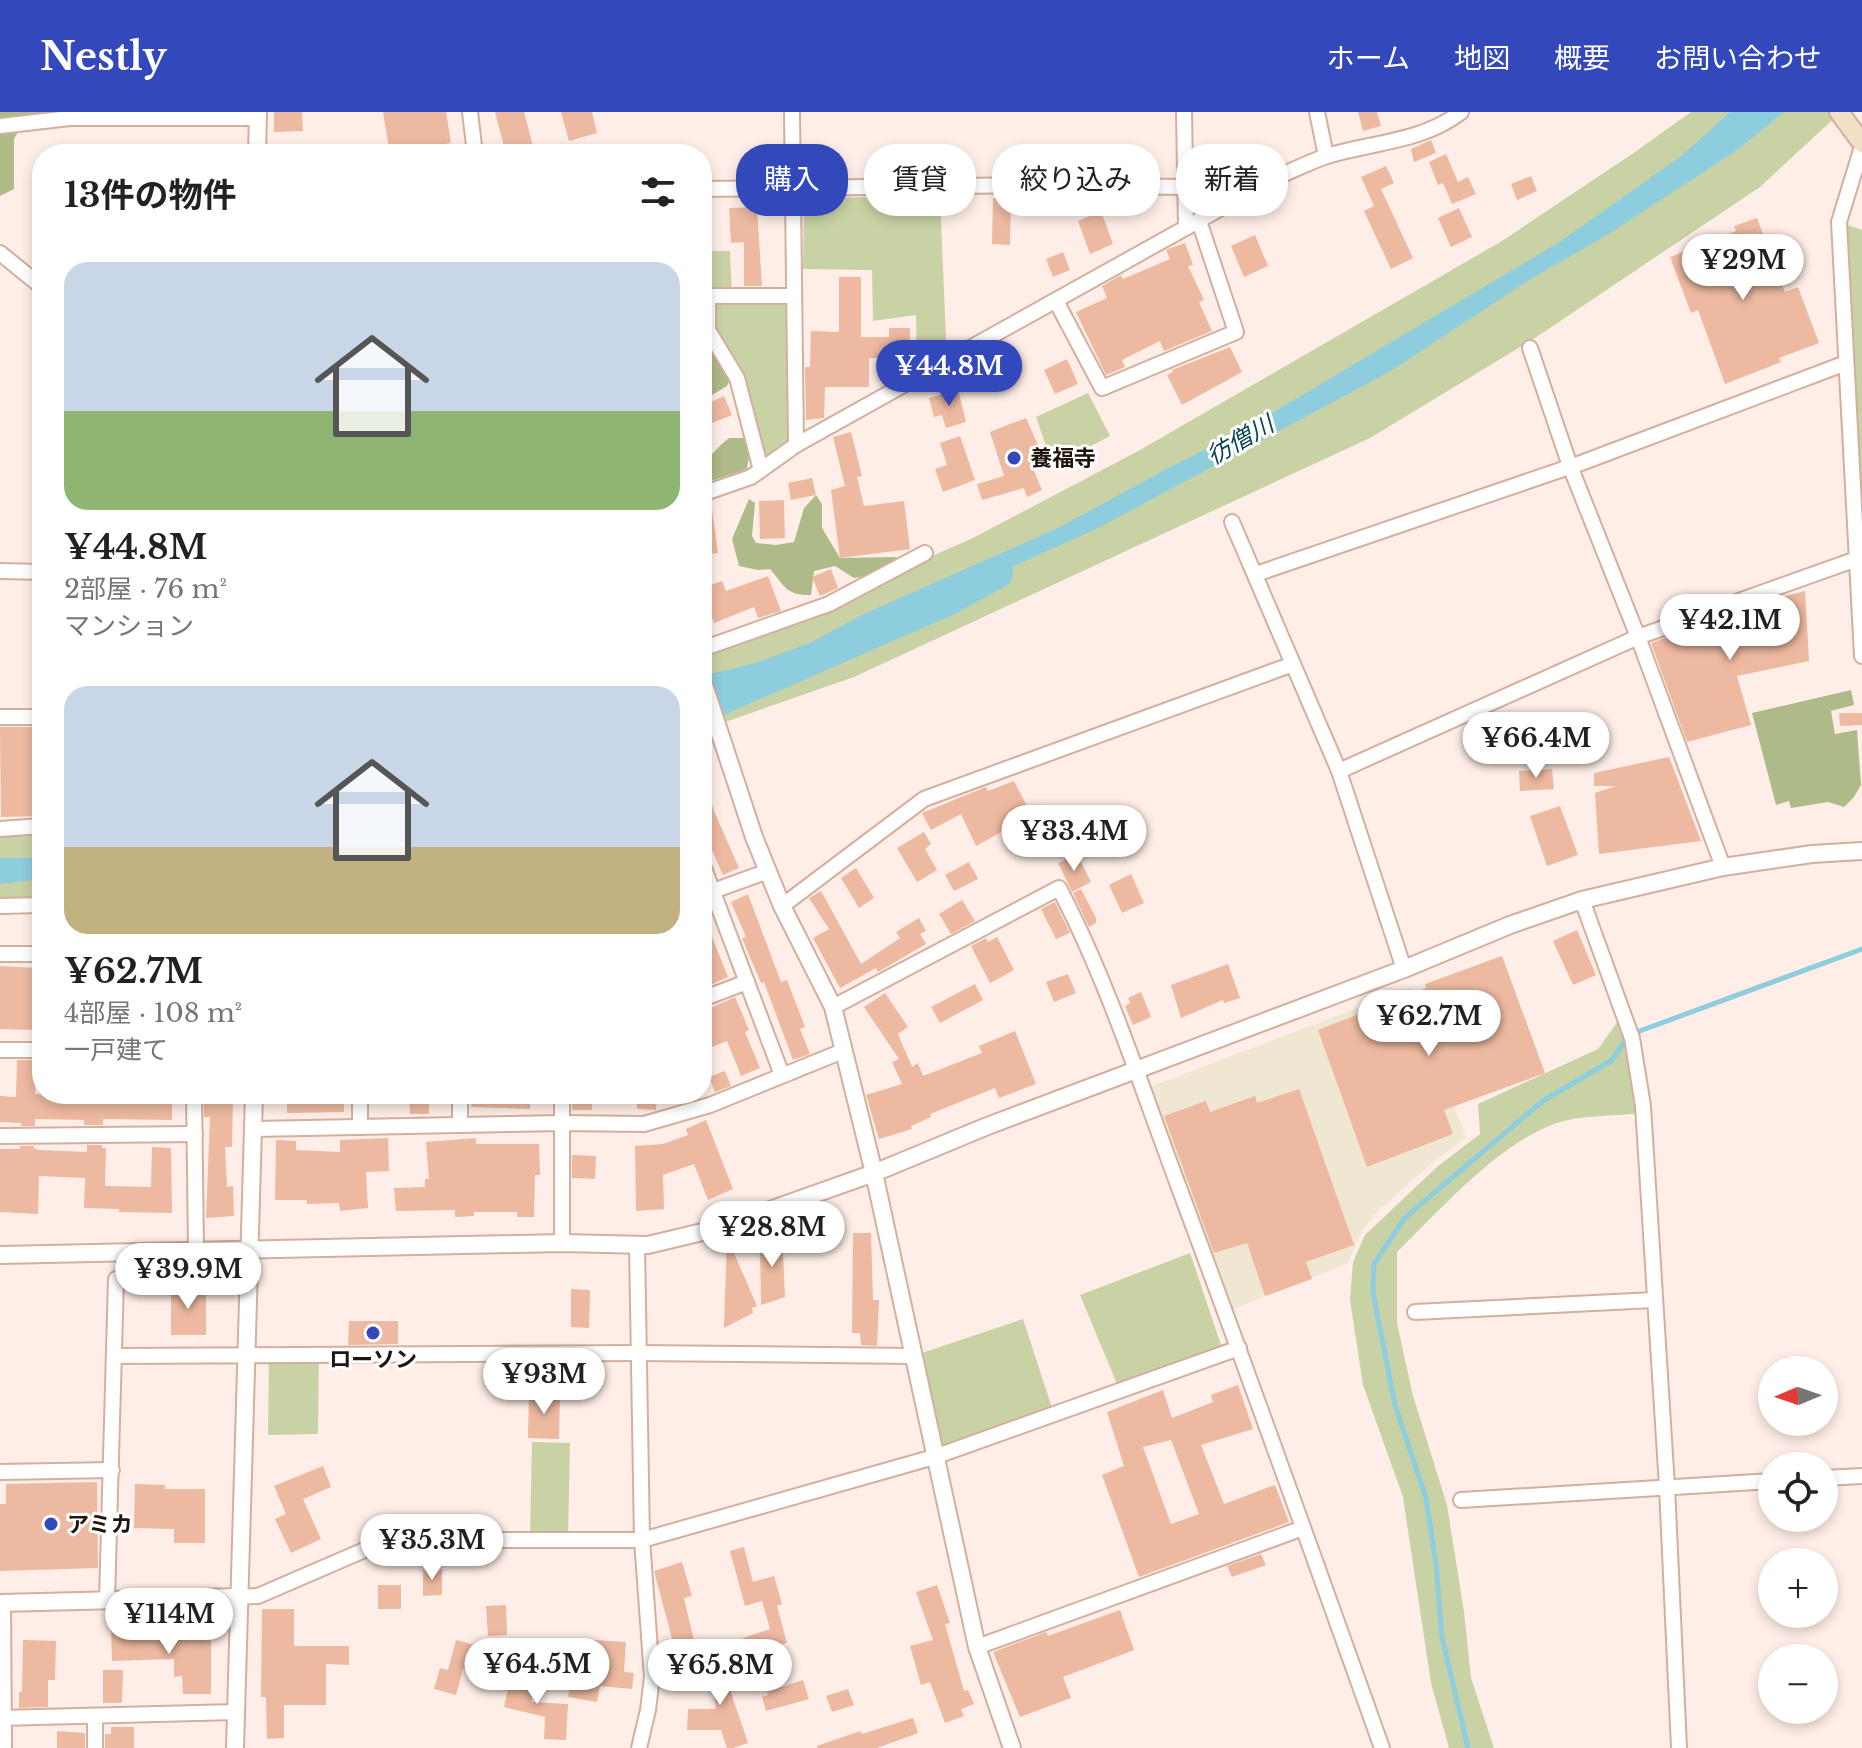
<!DOCTYPE html>
<html lang="ja">
<head>
<meta charset="utf-8">
<style>
	body { margin:0; font-family:"Libre Baskerville","Noto Sans JP",serif; background:#f2f2f2; color:#222; height:100vh; display:flex; flex-direction:column; font-size:30px; white-space:nowrap }
	* { box-sizing:border-box; margin:0 }
	p { font-size:26px; color:#767676 }
	.icon { flex:none; width:44px; height:44px; fill:none; stroke:currentColor; stroke-width:2; stroke-linecap:round; stroke-linejoin:round }
	.map { position:relative; flex:1; overflow:hidden }
	.details { position:absolute; left:32px; top:32px; width:680px; height:960px; display:flex; flex-direction:column; background:#fff; border-radius:32px; box-shadow:0 4px 12px #0003 }
	.details>* { flex:none }
	.guide { position:absolute; left:736px; top:32px; width:760px; height:72px; display:flex; gap:16px }
	.needle { width:52px; rotate:268deg }
	.tools { position:absolute; left:1758px; top:1244px; display:grid; gap:16px }
	.tools a { display:grid; place-items:center; width:80px; height:80px; border-radius:50%; background:#fff; box-shadow:0 4px 12px #0003; font-size:40px }
	.price { position:absolute; translate:-50% -68px; padding:0 18px; border-radius:28px; background:#fff; color:#222; font-size:26px; line-height:52px; filter:drop-shadow(0 2px 4px #0008) }
	.price::after { content:''; position:absolute; left:50%; top:48px; width:24px; height:18px; margin-left:-12px; background:inherit; clip-path:polygon(0 0,100% 0,50% 100%) }
	.price.selected { background:#3348ba; color:#fff }
	ul { padding:0; list-style:none }
	li { display:grid; align-content:center; gap:16px; height:424px; padding:0 32px }
	li span { display:grid; place-items:center; height:248px; border-radius:24px; color:#555 }
	li>.icon { margin-inline-start:auto }
	span .icon { width:144px; height:144px; fill:#fffc; stroke-width:1 }
	li b { font-size:34px }
	h2 { display:flex; justify-content:space-between; align-items:center; height:96px; padding:0 32px; font-size:34px }
	.pill { padding:0 28px; border-radius:32px; background:#fff; box-shadow:0 4px 12px #0003; font-size:28px; line-height:72px }
	.pill.selected { background:#3348ba; color:#fff }
	header { display:flex; align-items:center; gap:48px; box-sizing:border-box; height:112px; padding:0 40px; background:#3348ba; color:#fff }
	header strong { font-size:38px }
	nav { display:flex; gap:44px; margin-inline-start:auto; font-size:28px }
	.map>svg:first-child { display:block }
	.industrial { fill:#f0e7d2 }
	.green { fill:#c8d2a4 }
	.forest { fill:#aeba88 }
	.water { fill:#8dcdde }
	.lines { fill:none; stroke-linecap:round; stroke-linejoin:round }
	.stream { stroke:#8dcdde; stroke-width:5 }
	.river { stroke:#8dcdde; stroke-width:30 }
	.building { fill:#edb9a0; fill-rule:evenodd }
	.minor-casing { stroke:#d3af9e; stroke-width:18 }
	.tertiary-casing { stroke:#d3af9e; stroke-width:20 }
	.secondary-casing { stroke:#d3af9e; stroke-width:22 }
	.minor { stroke:#fff; stroke-width:14 }
	.tertiary { stroke:#fff; stroke-width:16 }
	.secondary { stroke:#f1dfc7; stroke-width:18 }
	.poi-dot { fill:#3348ba; stroke:#fff; stroke-width:3 }
	.labels { text-anchor:middle; dominant-baseline:central; stroke-width:6; stroke-linejoin:round; paint-order:stroke }
	.poi-label { font-size:22px; font-weight:bold; fill:#20140d; stroke:#fff; text-anchor:start }
	.water-label { font-size:24px; font-style:italic; fill:#0a4551; stroke:#fff }
</style>
</head>
<body>
<header>
<strong>Nestly</strong>
<nav><a>ホーム</a><a>地図</a><a>概要</a><a>お問い合わせ</a></nav>
</header>
<div class="map">
<svg width="1862" height="1636" viewBox="0 0 1862 1636">
	<rect width="100%" height="100%" fill="#feeee7"/>
	<polygon class="industrial" points="1410,876 1466,1026 1435,1048 1375,1102 1361,1121 1347,1152 1229,1199 1147,976"/>
	<g class="green">
		<polygon points="1691,0 1841,0 1760,75 1535,226 1370,326 854,565 702,618 702,545 973,426 1140,338 1502,129 1632,42"/>
		<polygon points="940,84 946,227 943,240 917,253 916,203 873,209 872,158 803,157 804,86"/>
		<polygon points="1839,110 1862,118 1862,489"/>
		<polygon points="702,139 730,139 732,184 794,184 796,333 759,353 734,262 702,213"/>
		<polygon points="1088,281 1110,324 1053,354 1036,305"/>
		<polygon points="42,712 42,793 0,794 0,716"/>
		<path d="M1623,902L1644,1001C1617,1004 1581,1003 1557,1011C1500,1030 1440,1098 1397,1140V1211L1413,1284L1447,1393L1464,1500L1471,1566L1494,1636H1449L1431,1571L1403,1385L1363,1273L1350,1188L1353,1150L1365,1123L1438,1054L1480,1022L1478,992L1598,937Z"/>
		<polygon points="1190,1141 1222,1236 1120,1279 1080,1183"/>
		<polygon points="1023,1207 1054,1302 934,1345 913,1244"/>
		<polygon points="269,1242 319,1242 318,1322 268,1323"/>
		<polygon points="532,1330 570,1331 568,1428 530,1428"/>
	</g>
	<g class="forest">
		<polygon points="0,0 55,0 28,3 14,27 14,77 0,84"/>
		<polygon points="709,241 716,244 730,267 727,274 702,289 702,244"/>
		<path d="M729,326H752L747,357L702,372C702,351 713,339 729,326Z"/>
		<path d="M816,383L822,392V416L840,446L897,445C887,459 871,464 854,466L835,454L814,459L811,483C786,484 784,473 770,457L758,458L739,454L732,427L749,387L755,391L752,424L756,431L776,433L794,430L804,396Z"/>
		<polygon points="1851,578 1854,593 1831,599 1835,622 1857,618 1861,673 1854,685 1844,695 1828,690 1791,696 1789,689 1776,693 1752,601"/>
	</g>
	<g class="water">
		<polygon points="1730,0 1784,0 1737,38 1607,123 1529,168 1389,260 1098,416 996,462 937,493 702,595 702,564 756,551 812,530 864,502 1056,417 1176,352 1235,323 1558,131 1680,45"/>
		<polygon points="0,746 42,746 42,767 0,772"/>
	</g>
	<g class="lines">
		<polyline class="stream" points="1468,1636 1442,1525 1436,1452 1426,1386 1395,1293 1373,1181 1374,1152 1404,1107 1422,1091 1543,989 1612,948 1629,923 1862,837"/>
		<polyline class="river" points="702,596 949,488 998,461"/>
	</g>
	<g class="building">
		<polygon points="274,0 302,0 303,19 274,20"/>
		<polygon points="383,0 446,0 451,31 409,39 410,42 390,42"/>
		<polygon points="495,0 524,0 535,42 506,42"/>
		<polygon points="561,0 592,0 597,21 569,29"/>
		<polygon points="1358,0 1377,0 1381,14 1363,19"/>
		<polygon points="1431,28 1436,41 1414,50 1411,37"/>
		<polygon points="1446,42 1458,70 1468,65 1476,82 1452,92 1443,71 1438,73 1429,50"/>
		<polygon points="1201,46 1224,47 1222,77 1199,76"/>
		<polygon points="1386,54 1394,71 1381,77 1413,146 1391,157 1364,99 1374,94 1361,65"/>
		<polygon points="1531,64 1537,79 1517,88 1511,72"/>
		<polygon points="993,86 1011,87 1010,133 992,132"/>
		<polygon points="757,95 762,174 744,174 744,130 731,131 729,96"/>
		<polygon points="1459,96 1472,125 1451,135 1438,106"/>
		<polygon points="1101,99 1113,132 1090,142 1078,109"/>
		<polygon points="1757,106 1785,180 1798,175 1819,231 1779,246 1781,250 1725,272 1698,198 1691,201 1670,145 1736,119 1734,114"/>
		<polygon points="1255,123 1268,154 1244,165 1231,134"/>
		<polygon points="1185,131 1193,153 1188,154 1204,188 1199,190 1212,219 1164,239 1160,229 1122,248 1125,255 1106,263 1076,200 1107,186 1102,174 1121,163 1123,167 1170,147 1166,138"/>
		<polygon points="1063,140 1070,158 1053,165 1046,147"/>
		<polygon points="839,165 861,165 861,225 889,225 889,216 910,216 910,246 869,246 869,275 825,275 824,306 806,308 805,255 810,255 811,219 839,220"/>
		<polygon points="1230,235 1242,260 1182,293 1167,263 1173,260 1172,258"/>
		<polygon points="1067,247 1078,272 1055,282 1044,258"/>
		<polygon points="958,278 966,310 946,316 942,303 934,305 929,286"/>
		<polygon points="724,284 732,303 702,315 702,294"/>
		<polygon points="1026,306 1041,340 1028,344 1042,378 1027,385 1024,376 982,388 977,372 1004,364 990,320"/>
		<polygon points="851,320 862,364 857,365 864,394 904,389 910,437 840,446 831,378 845,374 833,325"/>
		<polygon points="960,324 975,368 943,380 935,357 947,353 940,331"/>
		<polygon points="812,366 816,383 791,388 788,371"/>
		<polygon points="784,388 785,426 760,427 759,389"/>
		<polygon points="711,390 718,441 702,443 702,392"/>
		<polygon points="831,457 838,476 820,484 812,465"/>
		<polygon points="768,464 781,499 758,506 754,495 714,511 702,476 722,469 726,479"/>
		<polygon points="1805,479 1809,549 1737,564 1751,613 1687,630 1651,531 1778,486"/>
		<polygon points="1839,601 1862,601 1862,613 1840,614"/>
		<polygon points="0,615 38,615 39,704 1,705"/>
		<polygon points="1669,645 1701,729 1599,742 1595,681 1616,674 1594,674 1594,661"/>
		<polygon points="1552,657 1554,677 1520,679 1519,659"/>
		<polygon points="705,669 714,699 739,756 723,763 702,716 702,670"/>
		<polygon points="1014,669 1029,698 1005,712 1007,717 976,734 961,702 931,718 922,701 986,675 988,679"/>
		<polygon points="1560,694 1578,743 1547,754 1530,704"/>
		<polygon points="924,720 931,732 925,737 937,758 917,770 897,736"/>
		<polygon points="1077,742 1091,770 1072,780 1058,751"/>
		<polygon points="969,750 978,767 954,779 945,763"/>
		<polygon points="856,756 874,786 859,796 841,766"/>
		<polygon points="1131,762 1144,791 1122,801 1109,773"/>
		<polygon points="1081,777 1096,806 1096,811 1089,815 1073,781"/>
		<polygon points="821,779 861,852 900,826 896,820 919,806 926,819 920,822 926,832 878,860 876,856 840,876 813,826 829,817 809,786"/>
		<polygon points="748,782 781,870 787,868 805,915 800,917 810,942 793,948 764,870 761,871 749,843 742,826 746,825 731,790"/>
		<polygon points="962,788 975,809 951,822 939,802"/>
		<polygon points="1055,790 1070,821 1056,827 1041,797"/>
		<polygon points="704,805 728,865 706,875 702,864"/>
		<polygon points="1577,818 1596,863 1573,873 1553,829"/>
		<polygon points="997,825 1014,858 990,871 971,834 986,826 988,830"/>
		<polygon points="1502,844 1545,961 1444,998 1453,1022 1367,1055 1318,918 1426,876 1425,872"/>
		<polygon points="1228,852 1240,886 1224,891 1223,888 1181,906 1171,873"/>
		<polygon points="0,854 37,856 37,918 0,917"/>
		<polygon points="1068,862 1076,881 1054,890 1046,870"/>
		<polygon points="975,872 983,888 940,911 931,895"/>
		<polygon points="1141,880 1151,905 1133,913 1125,894 1130,891 1128,886"/>
		<polygon points="885,881 908,915 898,922 912,955 918,951 923,964 982,941 979,934 1015,919 1036,972 999,986 995,976 930,1002 931,1005 911,1014 912,1017 879,1027 866,983 902,972 892,950 899,947 864,895"/>
		<polygon points="735,885 749,918 745,920 760,956 741,964 727,929 702,939 702,900"/>
		<polygon points="17,948 36,948 35,982 69,982 69,987 117,988 118,982 172,982 172,1008 103,1007 103,1013 84,1013 84,1008 35,1007 35,1014 21,1014 21,1011 0,1010 0,984 16,985"/>
		<polygon points="725,959 731,974 715,980 709,965"/>
		<polygon points="1299,977 1354,1133 1306,1150 1312,1167 1265,1184 1247,1131 1214,1141 1164,1004 1206,989 1210,1000 1255,984 1257,991"/>
		<polygon points="204,982 233,982 232,1035 225,1035 227,1075 233,1074 234,1104 206,1106 210,1005 204,1005"/>
		<polygon points="287,982 344,982 344,1000 287,1001"/>
		<polygon points="409,982 429,982 429,1002 410,1002"/>
		<polygon points="472,982 531,982 530,997 471,995"/>
		<rect x="572" y="982" width="20" height="16"/>
		<polygon points="637,982 657,982 656,998 637,997"/>
		<polygon points="706,1008 733,1077 708,1088 694,1052 663,1063 664,1097 636,1099 635,1034 663,1032 688,1023 686,1017"/>
		<polygon points="388,1026 389,1059 366,1060 368,1096 340,1099 339,1091 307,1092 307,1088 275,1088 276,1028 296,1029 296,1038 340,1040 340,1028"/>
		<polygon points="476,1026 476,1032 539,1032 540,1063 535,1063 534,1105 517,1105 517,1100 474,1100 474,1104 455,1105 455,1098 396,1099 394,1076 425,1075 425,1067 429,1067 426,1030"/>
		<polygon points="87,1033 102,1033 102,1036 106,1036 105,1074 151,1075 152,1035 171,1036 172,1101 119,1100 119,1097 84,1096 85,1066 39,1064 38,1102 0,1100 0,1037 20,1037 20,1034 34,1034 34,1036 39,1038 87,1040"/>
		<polygon points="572,1043 596,1044 595,1067 572,1066"/>
		<polygon points="782,1120 785,1185 761,1193 760,1130"/>
		<polygon points="853,1121 871,1121 873,1188 879,1188 877,1234 861,1233 860,1221 852,1221"/>
		<polygon points="727,1125 757,1194 752,1196 753,1201 724,1216"/>
		<rect x="171" y="1175" width="35" height="48"/>
		<polygon points="571,1177 590,1178 589,1216 571,1215"/>
		<polygon points="349,1209 398,1209 398,1232 348,1233"/>
		<path d="M1238,1273L1253,1317L1201,1333L1224,1392L1275,1373L1289,1410L1139,1465L1102,1363L1124,1354L1107,1300L1163,1278L1172,1306L1213,1290L1211,1283ZM1171,1328L1199,1402L1171,1412L1143,1335Z"/>
		<polygon points="529,1280 560,1281 559,1327 528,1326"/>
		<polygon points="323,1354 331,1375 303,1387 321,1427 291,1441 275,1407 286,1402 274,1374"/>
		<polygon points="97,1370 98,1456 0,1459 0,1392 6,1392 6,1372"/>
		<polygon points="135,1372 165,1373 165,1377 205,1377 205,1431 174,1431 174,1417 134,1416"/>
		<polygon points="744,1435 753,1470 774,1464 782,1492 777,1494 787,1531 746,1541 743,1526 770,1517 762,1489 745,1494 730,1439"/>
		<polygon points="1261,1442 1266,1453 1232,1465 1227,1454"/>
		<polygon points="682,1450 692,1484 684,1486 694,1529 674,1534 654,1459"/>
		<polygon points="423,1457 442,1457 442,1483 423,1484"/>
		<rect x="378" y="1473" width="23" height="24"/>
		<polygon points="937,1473 950,1511 945,1512 964,1579 968,1578 974,1592 961,1597 964,1604 945,1611 930,1570 921,1573 910,1534 933,1528 916,1480"/>
		<polygon points="506,1493 507,1523 488,1524 486,1494"/>
		<polygon points="262,1497 294,1497 294,1534 349,1534 349,1553 326,1552 326,1593 284,1593 284,1626 267,1627 266,1585 261,1585"/>
		<polygon points="1120,1498 1134,1538 1063,1565 1071,1586 1020,1605 993,1540 1046,1520 1048,1524"/>
		<polygon points="111,1517 127,1517 127,1522 163,1521 163,1525 211,1525 211,1582 183,1582 182,1564 174,1565 174,1547 112,1549"/>
		<polygon points="23,1528 56,1529 55,1568 48,1568 48,1595 19,1596 19,1580 22,1580"/>
		<polygon points="456,1528 487,1536 481,1562 463,1557 456,1583 434,1577 440,1556 448,1558"/>
		<polygon points="563,1528 593,1532 594,1528 626,1530 624,1560 634,1561 632,1577 600,1574 597,1590 568,1585 571,1564 559,1562"/>
		<polygon points="730,1545 734,1574 729,1575 748,1631 733,1636 727,1636 721,1618 687,1618 688,1597 716,1597 709,1548"/>
		<polygon points="103,1558 123,1558 122,1591 103,1591"/>
		<polygon points="512,1559 537,1565 531,1590 568,1592 566,1628 544,1627 545,1605 504,1595"/>
		<polygon points="803,1568 809,1587 766,1599 762,1585 768,1583 767,1580"/>
		<polygon points="848,1577 854,1593 832,1600 826,1584"/>
		<polygon points="913,1606 918,1621 877,1636 817,1636 817,1634 860,1619 862,1622"/>
		<polygon points="111,1615 134,1615 134,1636 105,1636 105,1622 111,1622"/>
		<polygon points="57,1619 85,1621 85,1636 57,1636"/>
	</g>
	<g class="lines">
		<g class="minor-casing">
			<g id="minor">
				<polyline points="470,0 475,42"/>
				<polyline points="792,0 796,333"/>
				<polyline points="1184,0 1186,116"/>
				<polyline points="1317,0 1326,44"/>
				<polyline points="0,14 70,6 258,6"/>
				<polyline points="1862,35 1839,110 1862,544"/>
				<polyline points="702,77 1041,73 1184,75"/>
				<polyline points="0,141 42,175"/>
				<polyline points="1056,189 1102,276 1236,220 1199,109"/>
				<polyline points="1530,236 1570,354 1638,525 1723,755"/>
				<polyline points="761,358 737,266 708,218 708,184 794,184"/>
				<path d="M702,382L751,365L796,333L1275,66C1292,59 1309,50 1327,44C1373,30 1422,30 1461,0"/>
				<polyline points="1232,410 1339,659 1404,857"/>
				<polyline points="0,459 42,460"/>
				<polyline points="1256,462 1581,351 1846,251"/>
				<polyline points="702,537 829,492 925,441"/>
				<polyline points="0,605 42,605"/>
				<polyline points="1339,659 1638,525 1862,445"/>
				<polyline points="0,717 42,714"/>
				<polyline points="702,751 782,963"/>
				<polyline points="702,783 768,759"/>
				<polyline points="1582,788 1632,926 1643,994 1667,1375 1679,1636"/>
				<polyline points="0,794 42,793"/>
				<polyline points="782,794 924,687 1293,552"/>
				<polyline points="0,842 42,842"/>
				<polyline points="702,887 747,870"/>
				<path d="M833,895L1059,776C1108,870 1141,974 1178,1073C1248,1260 1315,1448 1382,1636"/>
				<polyline points="0,938 42,938"/>
				<polyline points="194,982 196,1139"/>
				<polyline points="460,982 460,1013"/>
				<polyline points="562,982 562,1131"/>
				<polyline points="360,1015 360,982"/>
				<polyline points="254,1017 562,1011 644,1012 710,993 843,939"/>
				<polyline points="0,1024 195,1022"/>
				<polyline points="637,1133 642,1428 652,1565 648,1598 639,1636"/>
				<polyline points="1415,1200 1654,1188"/>
				<polyline points="114,1244 638,1241 913,1244"/>
				<polyline points="0,1360 112,1358"/>
				<polyline points="1824,1366 1862,1364"/>
				<polyline points="1461,1388 1772,1369"/>
				<polyline points="238,1485 258,1484 376,1433 402,1428 642,1428 934,1345 1239,1236"/>
				<polyline points="107,1488 116,1167"/>
				<polyline points="3,1490 4,1636"/>
				<polyline points="977,1535 1303,1416"/>
				<polyline points="95,1604 95,1636"/>
				<polyline points="0,1606 236,1600"/>
			</g>
		</g>
		<g class="tertiary-casing">
			<g id="tertiary">
				<polyline points="257,42 258,0"/>
				<polyline points="702,567 754,725 782,794 833,895 874,1061 977,1535 1012,1636"/>
				<polyline points="0,1143 562,1131 648,1133 719,1116 874,1061 985,1015 1404,857 1510,813 1582,788 1723,755 1812,742 1862,739"/>
				<polyline points="0,1491 238,1485"/>
				<polyline points="235,1636 254,982"/>
			</g>
		</g>
		<g class="secondary-casing">
			<polyline id="secondary" points="1839,0 1862,31"/>
		</g>
		<use href="#minor" class="minor"/>
		<use href="#tertiary" class="tertiary"/>
		<use href="#secondary" class="secondary"/>
	</g>
	<g class="poi-dot">
		<circle cx="1014" cy="346" r="8"/>
		<circle cx="373" cy="1221" r="8"/>
		<circle cx="51" cy="1412" r="8"/>
	</g>
	<g class="labels">
		<g class="poi-label">
			<text x="1030" y="346">養福寺</text>
			<text x="373" y="1247" text-anchor="middle">ローソン</text>
			<text x="67" y="1412">アミカ</text>
		</g>
		<g class="water-label">
			<text transform="translate(1240 328) rotate(-30)">彷僧川</text>
		</g>
	</g>
</svg>
<div class="tools">
<a><svg class="needle" viewBox="-14 -14 28 28"><path d="M0-13l5 13h-10z" fill="#e53935"/><path d="M0 13l5-13h-10z" fill="#767676"/></svg></a>
<a><svg class="icon" aria-label="locate" viewBox="0 0 24 24"><circle cx="12" cy="12" r="6"/><path d="M12 2v4M12 18v4M2 12h4M18 12h4"/></svg></a>
<a>+</a>
<a>−</a>
</div>
<b class="price" style="left:1743px;top:190px">¥29M</b>
<b class="price selected" style="left:949px;top:296px">¥44.8M</b>
<b class="price" style="left:1730px;top:550px">¥42.1M</b>
<b class="price" style="left:1536px;top:668px">¥66.4M</b>
<b class="price" style="left:1074px;top:761px">¥33.4M</b>
<b class="price" style="left:1429px;top:946px">¥62.7M</b>
<b class="price" style="left:772px;top:1157px">¥28.8M</b>
<b class="price" style="left:188px;top:1199px">¥39.9M</b>
<b class="price" style="left:544px;top:1304px">¥93M</b>
<b class="price" style="left:432px;top:1470px">¥35.3M</b>
<b class="price" style="left:169px;top:1544px">¥114M</b>
<b class="price" style="left:537px;top:1594px">¥64.5M</b>
<b class="price" style="left:720px;top:1595px">¥65.8M</b>
<div class="guide">
<a class="pill selected">購入</a>
<a class="pill">賃貸</a>
<a class="pill">絞り込み</a>
<a class="pill">新着</a>
</div>
<section class="details">
<h2>13件の物件<svg class="icon" aria-label="filters" viewBox="0 0 24 24"><path d="M4 7h16M4 17h16"/><circle cx="9" cy="7" r="2"/><circle cx="15" cy="17" r="2"/></svg></h2>
<ul>
<li><span style="background:linear-gradient(#c9d6e8 60%,#8fb573 0)"><svg class="icon" aria-label="home" viewBox="0 0 24 24"><path d="M3 11l9-7 9 7M6 9v11h12V9"/></svg></span><div><b>¥44.8M</b><p>2部屋 · 76 m²</p><p>マンション</p></div></li>
<li><span style="background:linear-gradient(#c9d6e8 65%,#c2b280 0)"><svg class="icon" aria-label="home" viewBox="0 0 24 24"><path d="M3 11l9-7 9 7M6 9v11h12V9"/></svg></span><div><b>¥62.7M</b><p>4部屋 · 108 m²</p><p>一戸建て</p></div></li>
</ul>
</section>
</div>
</body>
</html>
